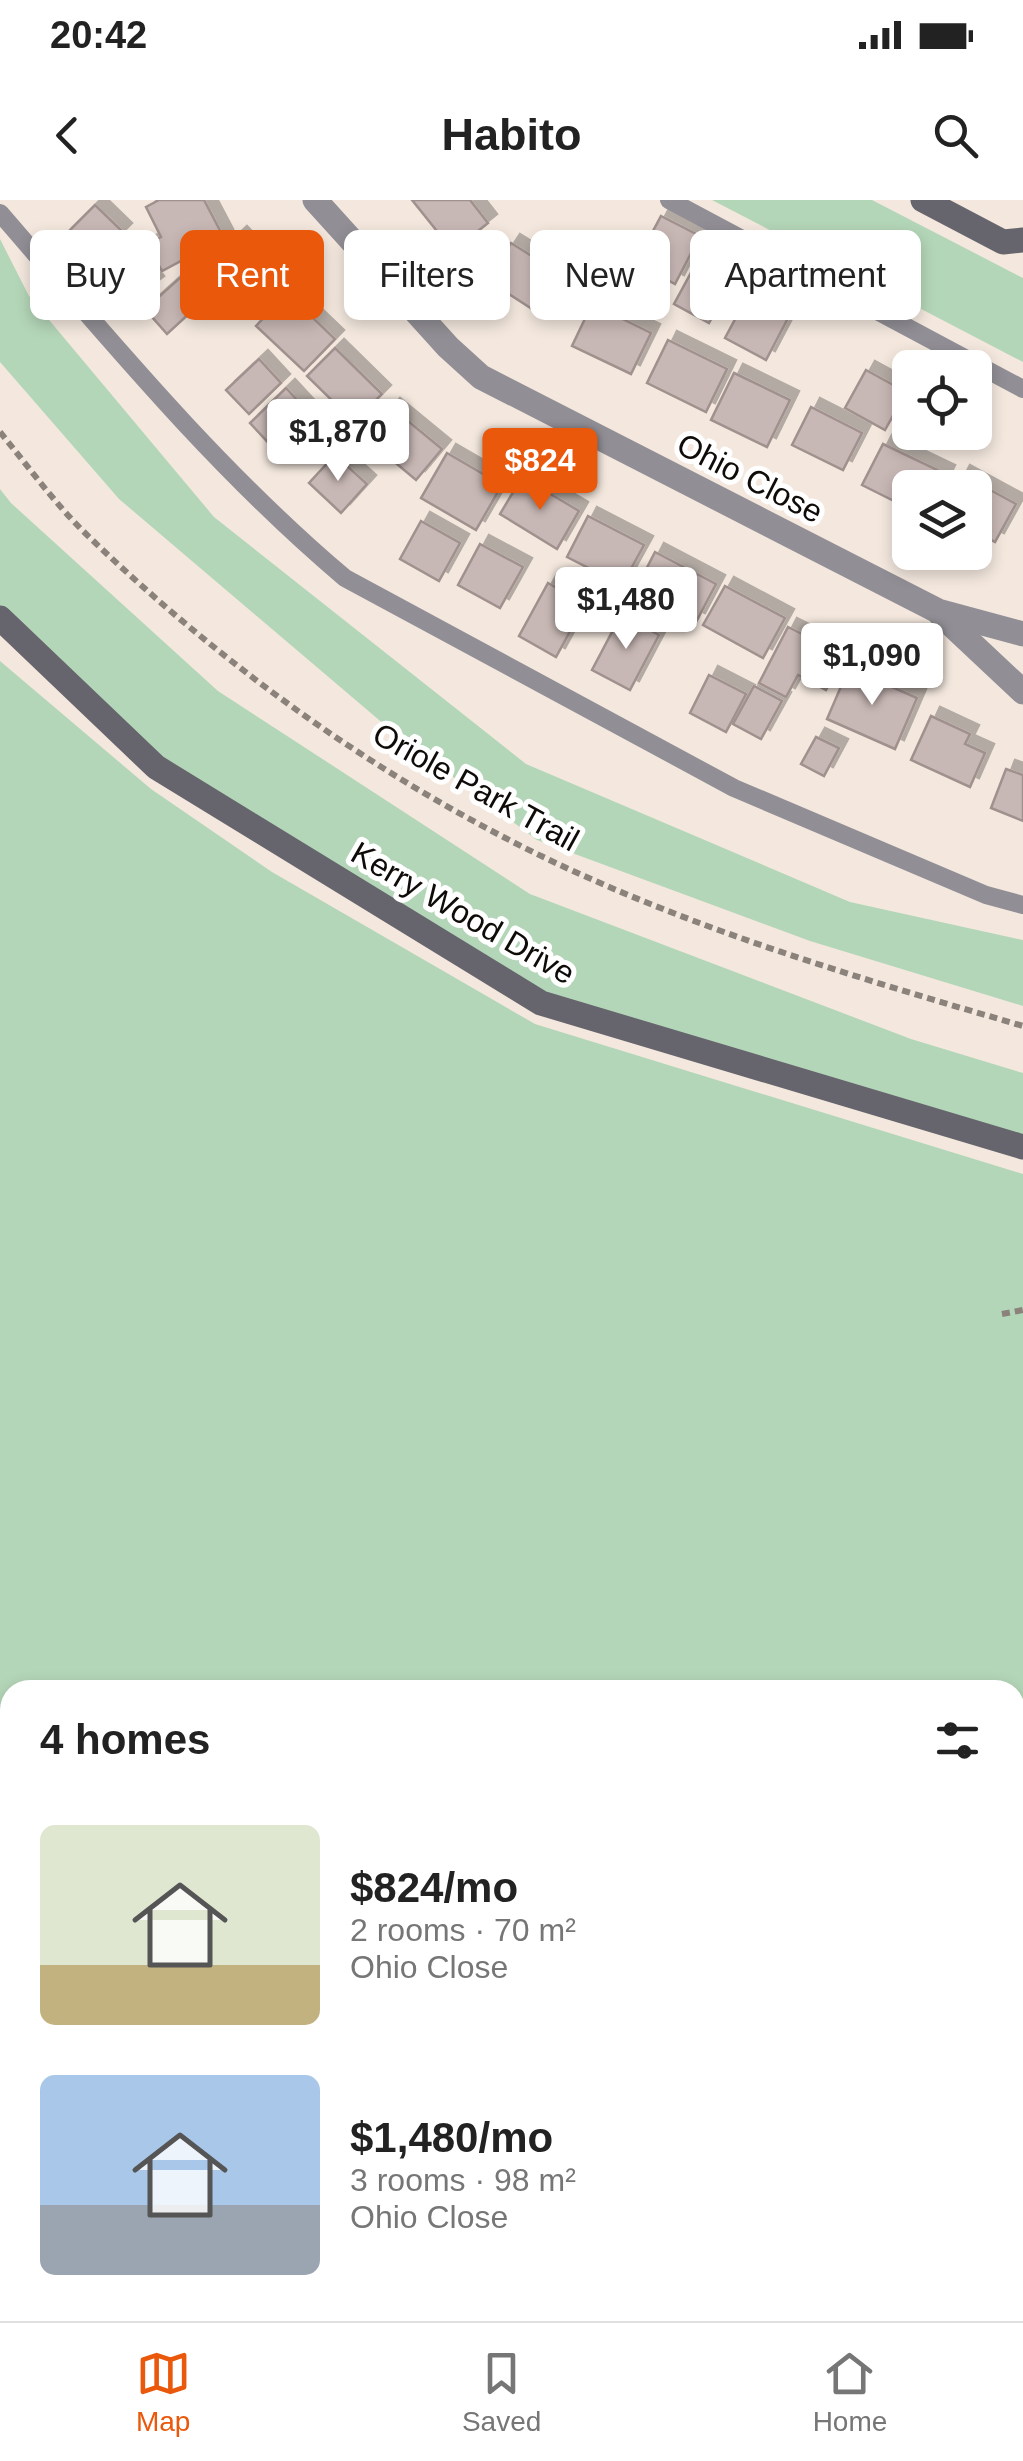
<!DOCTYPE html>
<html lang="en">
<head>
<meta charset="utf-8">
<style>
	body { margin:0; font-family:Arial,sans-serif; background:#f2f2f2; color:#222; height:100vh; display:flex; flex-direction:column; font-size:38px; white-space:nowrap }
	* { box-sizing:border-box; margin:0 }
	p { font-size:32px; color:#767676 }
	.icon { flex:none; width:55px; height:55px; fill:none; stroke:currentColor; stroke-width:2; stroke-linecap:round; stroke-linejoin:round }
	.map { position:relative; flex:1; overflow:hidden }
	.sheet { position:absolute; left:0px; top:1480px; width:1025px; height:642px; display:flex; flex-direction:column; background:#fff; border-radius:30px 30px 0 0; box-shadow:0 5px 15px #0003 }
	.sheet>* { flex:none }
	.top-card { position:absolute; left:30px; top:30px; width:965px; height:90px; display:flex; gap:20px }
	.controls { position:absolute; left:892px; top:150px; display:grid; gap:20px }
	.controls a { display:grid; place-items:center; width:100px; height:100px; border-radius:15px; background:#fff; box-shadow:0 5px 15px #0003; font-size:50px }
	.price { position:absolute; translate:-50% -85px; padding:0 22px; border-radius:10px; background:#fff; color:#222; font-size:32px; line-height:65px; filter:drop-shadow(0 2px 5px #0008) }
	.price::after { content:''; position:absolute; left:50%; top:60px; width:30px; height:22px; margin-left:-15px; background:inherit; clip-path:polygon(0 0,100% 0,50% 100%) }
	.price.on { background:#ea580c; color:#fff }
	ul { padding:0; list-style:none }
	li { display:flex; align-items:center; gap:30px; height:250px; padding:0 40px }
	li span { display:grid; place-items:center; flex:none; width:280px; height:200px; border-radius:15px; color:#555 }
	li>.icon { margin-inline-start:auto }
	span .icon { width:120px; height:120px; fill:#fffc; stroke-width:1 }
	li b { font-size:42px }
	h2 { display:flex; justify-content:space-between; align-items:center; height:120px; padding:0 40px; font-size:42px }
	.pill { padding:0 35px; border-radius:15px; background:#fff; box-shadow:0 5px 15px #0003; font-size:35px; line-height:90px }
	.pill.on { background:#ea580c; color:#fff }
	.status { display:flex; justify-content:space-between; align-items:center; height:70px; padding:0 50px; background:#fff; direction:ltr }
	.status svg { height:28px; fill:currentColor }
	header { display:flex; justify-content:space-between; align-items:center; height:130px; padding:0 40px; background:#fff; font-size:45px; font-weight:700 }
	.menu { display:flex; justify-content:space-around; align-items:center; height:140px; border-top:2px solid #e0e0e0; background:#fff; font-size:28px; color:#767676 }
	.menu a { display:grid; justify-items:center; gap:5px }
	.menu .on { color:#ea580c }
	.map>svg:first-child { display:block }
	.green { fill:#b4d6b8; fill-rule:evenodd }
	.building { fill:#c8b8b5; stroke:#a0918e; stroke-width:2.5; filter:url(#shadow) }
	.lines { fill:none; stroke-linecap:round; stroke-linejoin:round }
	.path { stroke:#8a827b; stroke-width:6; stroke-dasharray:8 5; stroke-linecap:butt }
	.lane { stroke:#918f95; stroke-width:18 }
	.street { stroke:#918f95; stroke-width:25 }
	.secondary { stroke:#66646c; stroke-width:25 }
	.labels { text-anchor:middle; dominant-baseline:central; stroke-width:10; stroke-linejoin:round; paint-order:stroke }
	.street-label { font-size:32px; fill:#0f0b08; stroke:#fff }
</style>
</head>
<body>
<div class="status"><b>20:42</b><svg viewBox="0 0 49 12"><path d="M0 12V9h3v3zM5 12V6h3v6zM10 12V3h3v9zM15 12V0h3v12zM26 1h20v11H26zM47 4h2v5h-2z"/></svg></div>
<header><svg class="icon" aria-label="back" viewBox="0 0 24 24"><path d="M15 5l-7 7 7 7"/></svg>Habito<svg class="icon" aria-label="search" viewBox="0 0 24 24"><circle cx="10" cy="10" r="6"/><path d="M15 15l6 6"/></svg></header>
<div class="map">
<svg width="1023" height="2121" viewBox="0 0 1023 2121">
	<defs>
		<filter id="shadow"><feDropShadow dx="9" dy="-9" stdDeviation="0" flood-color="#0004"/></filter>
	</defs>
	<rect width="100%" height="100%" fill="#f4e8de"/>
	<g class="green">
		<polygon points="712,0 872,0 1023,78 1023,162"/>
		<polygon points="0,39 29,96 214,317 526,564 850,702 1023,740 1023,806 810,741 537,640 392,531 119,299 0,162"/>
		<polygon points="0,289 11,303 218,491 530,694 911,839 1023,873 1023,947 541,803 156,567 0,418"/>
		<path d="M0,461L151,589L272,672L535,824L1023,974V2121H0ZM10,1490H1015V2112H10Z"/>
	</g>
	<g class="building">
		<polygon points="159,0 204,0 224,38 162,71 147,44 161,37 146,7"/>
		<polygon points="412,0 470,0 488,23 453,51"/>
		<polygon points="95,5 123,32 90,65 63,37"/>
		<polygon points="661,16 700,36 675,84 636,63"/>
		<polygon points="238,35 280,80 244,113 203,68"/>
		<polygon points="511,43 570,80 546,118 487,80"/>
		<polygon points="140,66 155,85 123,109 109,91"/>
		<polygon points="693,69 728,87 709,123 674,104"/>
		<polygon points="182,76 204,100 167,134 145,109"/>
		<polygon points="287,93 335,139 304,171 256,126"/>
		<polygon points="746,99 787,120 766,160 725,138"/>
		<polygon points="592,104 651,133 631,174 572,146"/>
		<polygon points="668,140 727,169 706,212 647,183"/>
		<polygon points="335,148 382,194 354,222 307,176"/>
		<polygon points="259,159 281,183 249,214 226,190"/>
		<polygon points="866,170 906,192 885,230 845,208"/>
		<polygon points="734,173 790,200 767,247 711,220"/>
		<polygon points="286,188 311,215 275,250 250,223"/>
		<polygon points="391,207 442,249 416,280 365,237"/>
		<polygon points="811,207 862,233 843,270 792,245"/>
		<polygon points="883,244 946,274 939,288 910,288 910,309 862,285"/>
		<polygon points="447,253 502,285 476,330 421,298"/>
		<polygon points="335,255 367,284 341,313 309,283"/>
		<polygon points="961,274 1016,304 995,342 975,331 975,288 954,288"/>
		<polygon points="522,277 579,311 557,349 500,314"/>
		<polygon points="588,316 644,345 622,385 567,357"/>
		<polygon points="421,321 460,343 439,381 400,359"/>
		<polygon points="480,344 523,367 500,408 458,385"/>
		<polygon points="655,352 716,384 696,422 635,391"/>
		<polygon points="548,383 585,404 556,457 519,436"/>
		<polygon points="725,386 785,418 763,458 703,425"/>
		<polygon points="621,415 659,435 630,490 592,470"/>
		<polygon points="788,427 844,455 826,490 798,475 786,497 759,483"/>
		<polygon points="849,468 917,498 895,549 827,519"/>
		<polygon points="709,475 746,494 726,532 690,513"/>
		<polygon points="754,486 782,501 761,539 733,524"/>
		<polygon points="931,516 970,534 965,544 985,553 970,587 911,560"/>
		<polygon points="816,537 839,548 824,576 801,564"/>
		<polygon points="1006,569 1023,575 1023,621 991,608"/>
	</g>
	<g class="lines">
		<g class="path">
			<path d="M0,232C27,265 53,301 83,331C234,478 413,603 607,686C742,744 882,785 1023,826"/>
			<polyline points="1002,1114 1023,1110"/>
			<polyline points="685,2112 687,2121"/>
			<polyline points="831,2112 840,2121"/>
		</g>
		<g class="lane">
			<polyline points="669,0 1023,189"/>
			<path d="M0,13C109,139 217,270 345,378L734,588L986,695L1023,705"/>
		</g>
		<g class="street">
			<polyline points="315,0 448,147 481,177 938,411 1023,434"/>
			<polyline points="941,415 1023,492"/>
		</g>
		<g class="secondary">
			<polyline points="923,0 1003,42 1023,40"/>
			<polyline points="0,418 156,567 541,803 1023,947"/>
		</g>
	</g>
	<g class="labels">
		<g class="street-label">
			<text transform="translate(750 278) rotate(27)">Ohio Close</text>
			<text transform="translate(476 587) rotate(29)">Oriole Park Trail</text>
			<text transform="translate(463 713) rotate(30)">Kerry Wood Drive</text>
		</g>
	</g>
</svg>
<div class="controls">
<a><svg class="icon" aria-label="locate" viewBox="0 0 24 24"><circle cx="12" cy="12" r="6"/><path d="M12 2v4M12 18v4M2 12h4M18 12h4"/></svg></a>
<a><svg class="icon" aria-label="layers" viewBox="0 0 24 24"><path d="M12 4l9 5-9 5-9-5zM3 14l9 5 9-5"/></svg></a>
</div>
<b class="price" style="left:338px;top:284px">$1,870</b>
<b class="price on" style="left:540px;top:313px">$824</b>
<b class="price" style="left:626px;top:452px">$1,480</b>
<b class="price" style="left:872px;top:508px">$1,090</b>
<div class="top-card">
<a class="pill">Buy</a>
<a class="pill on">Rent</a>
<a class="pill">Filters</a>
<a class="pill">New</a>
<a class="pill">Apartment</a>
</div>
<section class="sheet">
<h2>4 homes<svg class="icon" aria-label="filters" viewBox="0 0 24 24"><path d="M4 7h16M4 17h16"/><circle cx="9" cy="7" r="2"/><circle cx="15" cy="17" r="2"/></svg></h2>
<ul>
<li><span style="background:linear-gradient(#dfe7d0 70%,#c2b280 0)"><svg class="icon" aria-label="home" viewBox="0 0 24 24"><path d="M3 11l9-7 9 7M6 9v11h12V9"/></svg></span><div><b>$824/mo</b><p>2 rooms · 70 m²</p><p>Ohio Close</p></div></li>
<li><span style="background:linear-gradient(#a9c7e8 65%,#9aa5b1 0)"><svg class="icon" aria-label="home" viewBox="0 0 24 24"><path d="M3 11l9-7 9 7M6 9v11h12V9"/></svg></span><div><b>$1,480/mo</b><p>3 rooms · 98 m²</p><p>Ohio Close</p></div></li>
</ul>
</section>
</div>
<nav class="menu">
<a class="on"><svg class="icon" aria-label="map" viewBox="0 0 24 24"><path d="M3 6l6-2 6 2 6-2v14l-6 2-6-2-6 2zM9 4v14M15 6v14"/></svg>Map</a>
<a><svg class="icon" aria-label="saved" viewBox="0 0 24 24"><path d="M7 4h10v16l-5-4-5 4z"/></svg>Saved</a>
<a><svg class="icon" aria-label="home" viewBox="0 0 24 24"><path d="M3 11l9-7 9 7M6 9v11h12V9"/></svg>Home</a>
</nav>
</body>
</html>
